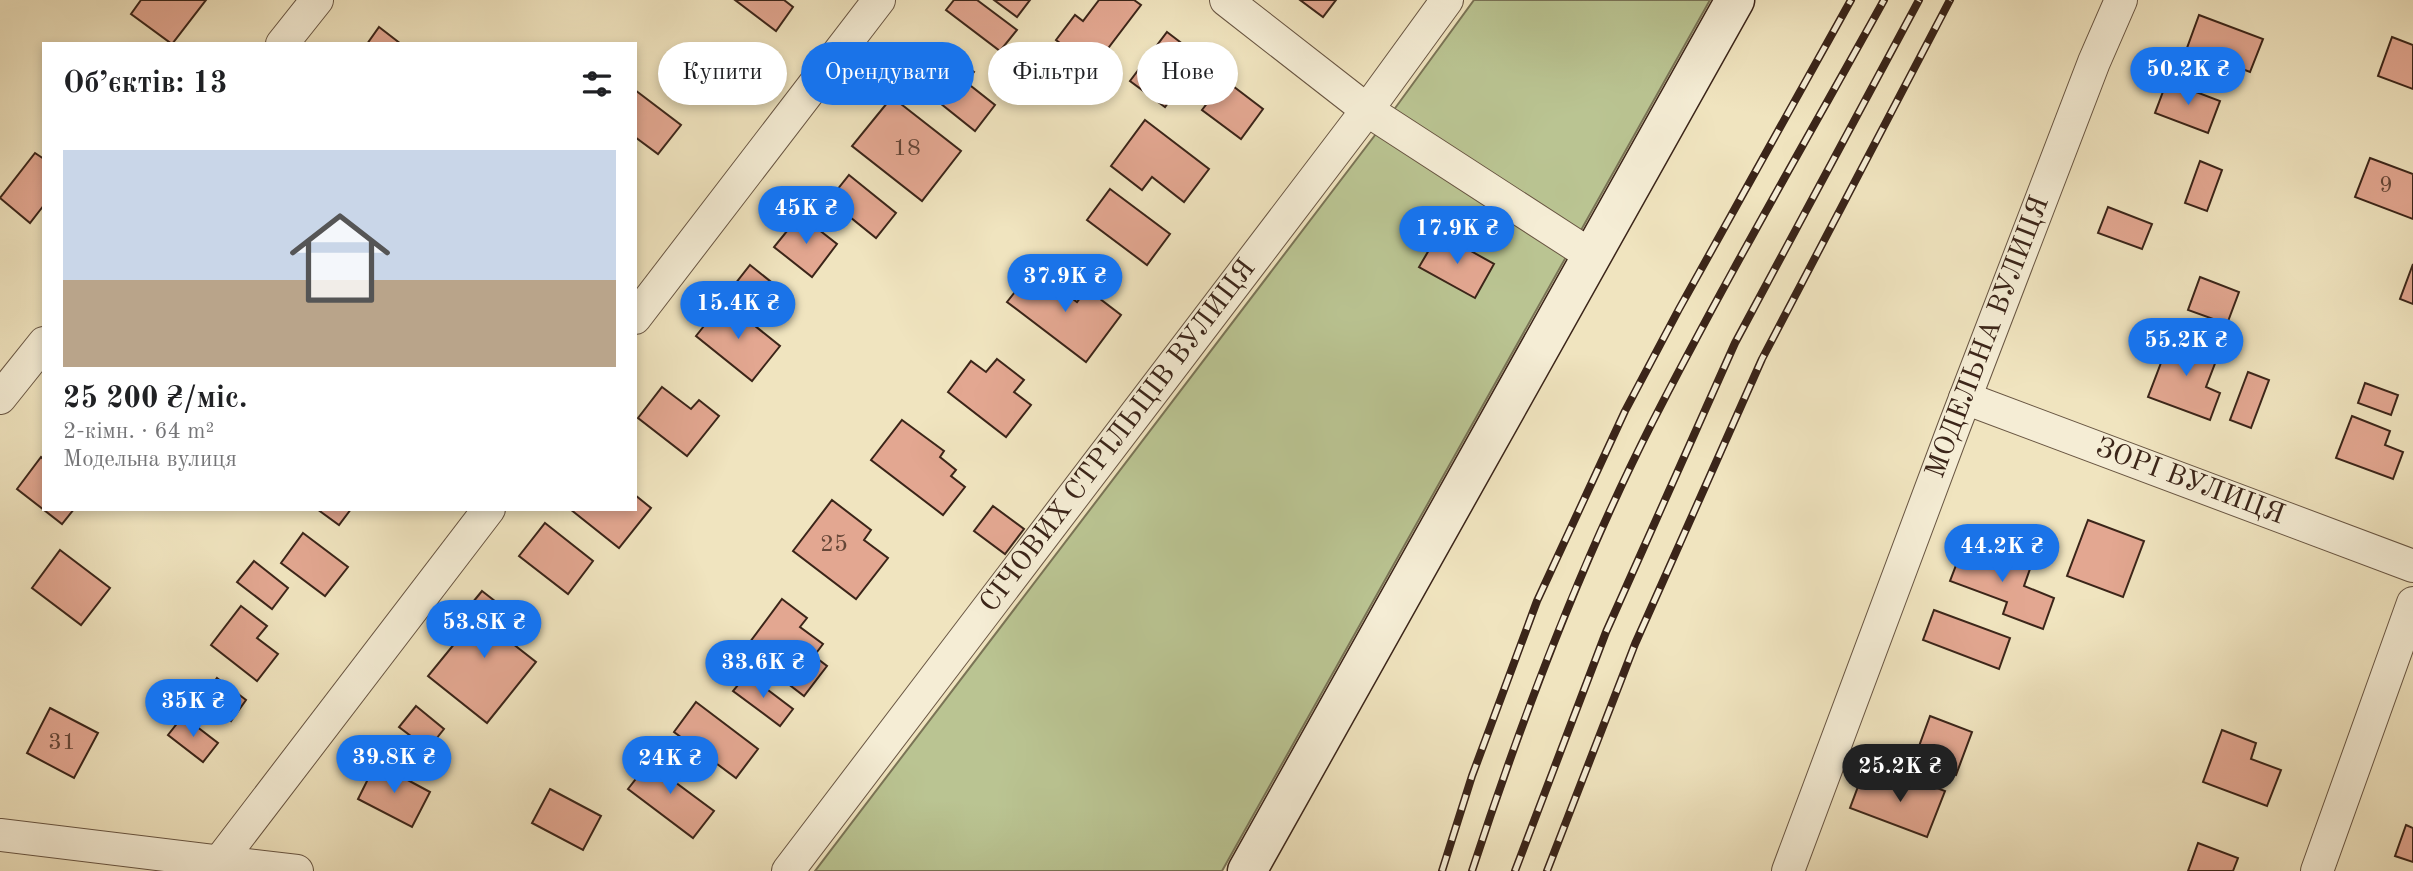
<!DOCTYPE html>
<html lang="uk">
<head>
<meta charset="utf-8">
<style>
	body { margin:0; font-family:"Old Standard TT",serif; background:#f6f6f6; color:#202124; height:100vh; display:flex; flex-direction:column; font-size:26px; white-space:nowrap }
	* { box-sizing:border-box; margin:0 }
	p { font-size:23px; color:#757577 }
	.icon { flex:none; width:38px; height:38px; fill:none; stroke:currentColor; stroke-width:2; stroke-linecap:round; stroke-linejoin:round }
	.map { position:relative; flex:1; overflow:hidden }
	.panel { position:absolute; left:42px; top:42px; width:595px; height:469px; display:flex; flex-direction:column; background:#fff; border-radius:0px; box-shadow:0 4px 10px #0003 }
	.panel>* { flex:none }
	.guide { position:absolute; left:658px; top:42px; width:665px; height:63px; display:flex; gap:14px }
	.price { position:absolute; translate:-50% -60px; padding:0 16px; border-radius:24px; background:#1a73e8; color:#fff; font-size:23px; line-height:46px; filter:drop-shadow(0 2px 4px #0008) }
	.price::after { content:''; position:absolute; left:50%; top:42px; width:21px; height:16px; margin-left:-10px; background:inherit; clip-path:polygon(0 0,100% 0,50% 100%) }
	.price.on { background:#222; color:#fff }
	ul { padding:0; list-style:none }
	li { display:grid; align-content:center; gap:14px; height:371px; padding:0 21px }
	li+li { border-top:2px solid #e0e0e0 }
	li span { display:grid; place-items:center; height:217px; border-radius:0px; color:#555 }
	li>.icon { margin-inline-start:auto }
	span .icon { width:126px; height:126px; fill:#fffc; stroke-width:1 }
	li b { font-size:30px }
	h2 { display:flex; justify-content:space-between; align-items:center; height:84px; padding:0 21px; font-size:30px }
	.tag { padding:0 24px; border-radius:32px; background:#fff; box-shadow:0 4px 10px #0003; font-size:24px; line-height:63px }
	.tag.on { background:#1a73e8; color:#fff }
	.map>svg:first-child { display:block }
	.green { fill:#bac492; stroke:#7a7456; stroke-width:2 }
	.building { fill:#e3a791; stroke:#3b2519; stroke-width:2 }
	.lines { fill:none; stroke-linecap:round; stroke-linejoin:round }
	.street-casing { stroke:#685542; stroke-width:34 }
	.secondary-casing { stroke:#3b2519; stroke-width:41 }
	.street { stroke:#f5edd5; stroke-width:32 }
	.secondary { stroke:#f5edd5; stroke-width:38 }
	.rail-casing { stroke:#3b2519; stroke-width:8 }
	.rail { stroke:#f5edd5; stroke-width:5; stroke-dasharray:16; stroke-linecap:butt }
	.labels { text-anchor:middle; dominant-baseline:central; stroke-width:5; stroke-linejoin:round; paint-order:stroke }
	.number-label { font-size:24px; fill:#654637 }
	.street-label { font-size:28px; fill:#3b2519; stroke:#f5edd5 }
</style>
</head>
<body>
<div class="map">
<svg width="2413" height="871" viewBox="0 0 2413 871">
	<rect width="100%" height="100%" fill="#f0e4bf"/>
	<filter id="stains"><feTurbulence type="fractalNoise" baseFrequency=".00286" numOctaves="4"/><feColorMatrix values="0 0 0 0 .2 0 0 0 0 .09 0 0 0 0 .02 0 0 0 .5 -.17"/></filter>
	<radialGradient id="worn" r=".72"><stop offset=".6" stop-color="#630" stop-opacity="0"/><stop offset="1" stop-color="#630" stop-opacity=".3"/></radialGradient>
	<polygon class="green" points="1474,0 1710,0 1222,871 815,871 1385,122"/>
	<g class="building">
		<polygon points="141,0 206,0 172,44 131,14"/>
		<polygon points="735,0 784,0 793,7 776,31"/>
		<polygon points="954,0 977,0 1017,30 1000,51 946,10"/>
		<polygon points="994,0 1030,0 1017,17"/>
		<polygon points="1099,0 1134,0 1141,5 1093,68 1056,40 1075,15 1083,21"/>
		<polygon points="1300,0 1336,0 1323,17"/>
		<polygon points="2199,15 2263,39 2250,72 2187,48"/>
		<polygon points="379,27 401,44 367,44"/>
		<polygon points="1167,32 1201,58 1165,107 1130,81"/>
		<polygon points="2392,37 2413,45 2413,89 2378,76"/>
		<polygon points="920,46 941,62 949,53 974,72 966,82 995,105 975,131 900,71"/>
		<polygon points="1225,80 1263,109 1241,139 1202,110"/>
		<polygon points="2167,81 2220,101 2208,133 2155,113"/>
		<polygon points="635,90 681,125 658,154 635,137"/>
		<polygon points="892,97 961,151 922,201 852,146"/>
		<polygon points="1145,120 1209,169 1184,202 1152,177 1142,190 1111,166"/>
		<polygon points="35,153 44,159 44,205 30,223 0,198"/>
		<polygon points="2370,158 2413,174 2413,219 2355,197"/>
		<polygon points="2200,161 2222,170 2207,211 2185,203"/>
		<polygon points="849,175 896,213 876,238 829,200"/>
		<polygon points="1110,189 1170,234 1147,265 1087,220"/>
		<polygon points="2108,207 2152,224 2142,249 2098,233"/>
		<polygon points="800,215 837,244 812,277 774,247"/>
		<polygon points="1439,233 1494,264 1475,298 1419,267"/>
		<polygon points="2413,264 2413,304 2400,299"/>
		<polygon points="750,265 785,293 764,321 728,293"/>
		<polygon points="1033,269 1077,302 1087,289 1121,315 1086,362 1007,302"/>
		<polygon points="2200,277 2239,292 2227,324 2188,310"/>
		<polygon points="724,301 780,346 752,381 696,336"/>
		<polygon points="2172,334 2219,353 2206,387 2220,393 2210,420 2148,397"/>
		<polygon points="997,359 1024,380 1014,392 1031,405 1006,437 948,392 971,361 986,372"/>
		<polygon points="2248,372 2269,380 2251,428 2230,420"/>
		<polygon points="2365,383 2398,395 2391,415 2358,403"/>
		<polygon points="662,387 691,409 699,400 719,416 687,456 638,418"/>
		<polygon points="2352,416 2390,431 2385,445 2403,452 2393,479 2336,458"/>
		<polygon points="902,420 944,451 940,457 956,470 951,476 965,487 943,515 871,460"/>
		<polygon points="41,457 44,460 44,509 74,509 62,524 17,489"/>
		<polygon points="635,495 651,508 619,548 570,509 635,509"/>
		<polygon points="832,500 871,530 864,540 888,558 856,599 793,551"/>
		<polygon points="993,506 1024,529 1005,554 974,531"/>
		<polygon points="317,509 351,509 339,525"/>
		<polygon points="2088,520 2144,541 2123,597 2067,576"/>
		<polygon points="545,523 593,561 568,594 519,556"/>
		<polygon points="303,533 348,567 325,596 281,563"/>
		<polygon points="1965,542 2031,566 2024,586 2054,598 2043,629 2003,614 2007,602 1950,581"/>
		<polygon points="60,550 110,588 81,625 32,588"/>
		<polygon points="254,561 288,588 272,609 237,582"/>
		<polygon points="482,591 522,622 508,640 536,662 487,723 428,676 473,621 464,613"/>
		<polygon points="782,599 807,618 800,627 823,644 814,656 827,666 804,696 744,650"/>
		<polygon points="241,606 267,626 257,638 278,654 257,681 211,645"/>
		<polygon points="1934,610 2010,638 1999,669 1923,640"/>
		<polygon points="747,674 793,709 780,726 733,691"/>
		<polygon points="217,678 246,700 231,721 202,699"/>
		<polygon points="696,702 758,749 736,778 674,732"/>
		<polygon points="416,706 444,729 428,749 399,727"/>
		<polygon points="50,708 98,733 74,778 27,753"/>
		<polygon points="183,716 218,743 203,762 168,735"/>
		<polygon points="1930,716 1972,732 1956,775 1914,760"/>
		<polygon points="2222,730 2256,743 2251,759 2281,770 2267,806 2203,782"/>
		<polygon points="656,753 682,773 675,782 714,811 693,838 628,789"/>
		<polygon points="376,763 430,792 412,827 358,799"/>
		<polygon points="1862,776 1905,792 1910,778 1945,791 1927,837 1850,808"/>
		<polygon points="550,789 601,816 583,850 532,823"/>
		<polygon points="2406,825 2413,828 2413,862 2395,856"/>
		<polygon points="2198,843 2238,858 2233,871 2188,871"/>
	</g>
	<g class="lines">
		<g class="street-casing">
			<g id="street">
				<polyline points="1226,0 1367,110 1592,256"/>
				<polyline points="282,44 317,0"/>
				<polyline points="635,318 879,0"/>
				<polyline points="0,398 44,343"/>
				<path id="s1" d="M1965,398L2413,566"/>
				<polyline points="0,835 297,871"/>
				<polyline points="219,862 489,509"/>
				<path id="s2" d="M788,871L1367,110L1447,0"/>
				<path id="s3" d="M1788,871L1954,427L2094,62L2121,0"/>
				<polyline points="2317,871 2413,603"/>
			</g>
		</g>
		<g class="secondary-casing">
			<polyline id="secondary" points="1247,871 1735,0"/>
		</g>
		<use href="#street" class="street"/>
		<use href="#secondary" class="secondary"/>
		<g class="rail-casing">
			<g id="rail">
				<polyline points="1442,871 1472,776 1537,601 1625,411 1679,309 1851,0"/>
				<path d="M1472,871C1522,718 1579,567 1652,423C1725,280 1806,141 1884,0"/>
				<polyline points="1515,871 1606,632 1735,343 1919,0"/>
				<polyline points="1547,871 1635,644 1762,359 1950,0"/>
			</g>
		</g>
		<use href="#rail" class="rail"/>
	</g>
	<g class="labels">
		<g class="number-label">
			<text x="907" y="149">18</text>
			<text x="2386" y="186">9</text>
			<text x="834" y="545">25</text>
			<text x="62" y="743">31</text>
		</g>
		<g class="street-label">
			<text stroke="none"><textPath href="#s3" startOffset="570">МОДЕЛЬНА ВУЛИЦЯ</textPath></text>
			<text stroke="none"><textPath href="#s2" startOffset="546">СІЧОВИХ СТРІЛЬЦІВ ВУЛИЦЯ</textPath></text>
			<text stroke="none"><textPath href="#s1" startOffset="240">ЗОРІ ВУЛИЦЯ</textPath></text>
		</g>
	</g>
	<rect width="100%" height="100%" filter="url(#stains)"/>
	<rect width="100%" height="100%" fill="url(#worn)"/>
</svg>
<b class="price" style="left:2188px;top:107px">50.2K ₴</b>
<b class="price" style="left:806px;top:246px">45K ₴</b>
<b class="price" style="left:1457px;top:266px">17.9K ₴</b>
<b class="price" style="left:1065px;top:314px">37.9K ₴</b>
<b class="price" style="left:738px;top:341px">15.4K ₴</b>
<b class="price" style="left:2186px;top:378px">55.2K ₴</b>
<b class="price" style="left:2002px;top:584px">44.2K ₴</b>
<b class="price" style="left:484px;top:660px">53.8K ₴</b>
<b class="price" style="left:763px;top:700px">33.6K ₴</b>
<b class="price" style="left:193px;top:739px">35K ₴</b>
<b class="price" style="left:394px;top:795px">39.8K ₴</b>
<b class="price" style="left:670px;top:796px">24K ₴</b>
<b class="price on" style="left:1900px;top:804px">25.2K ₴</b>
<div class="guide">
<a class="tag">Купити</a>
<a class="tag on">Орендувати</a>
<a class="tag">Фільтри</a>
<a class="tag">Нове</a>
</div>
<section class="panel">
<h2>Об’єктів: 13<svg class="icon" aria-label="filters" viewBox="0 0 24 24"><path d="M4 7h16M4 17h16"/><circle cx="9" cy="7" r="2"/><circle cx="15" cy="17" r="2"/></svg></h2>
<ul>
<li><span style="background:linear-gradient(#c9d6e8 60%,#b9a48a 0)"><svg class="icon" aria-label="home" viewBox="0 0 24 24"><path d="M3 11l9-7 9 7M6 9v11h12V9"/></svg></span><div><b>25 200 ₴/міс.</b><p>2-кімн. · 64 m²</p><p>Модельна вулиця</p></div></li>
</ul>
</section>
</div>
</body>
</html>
